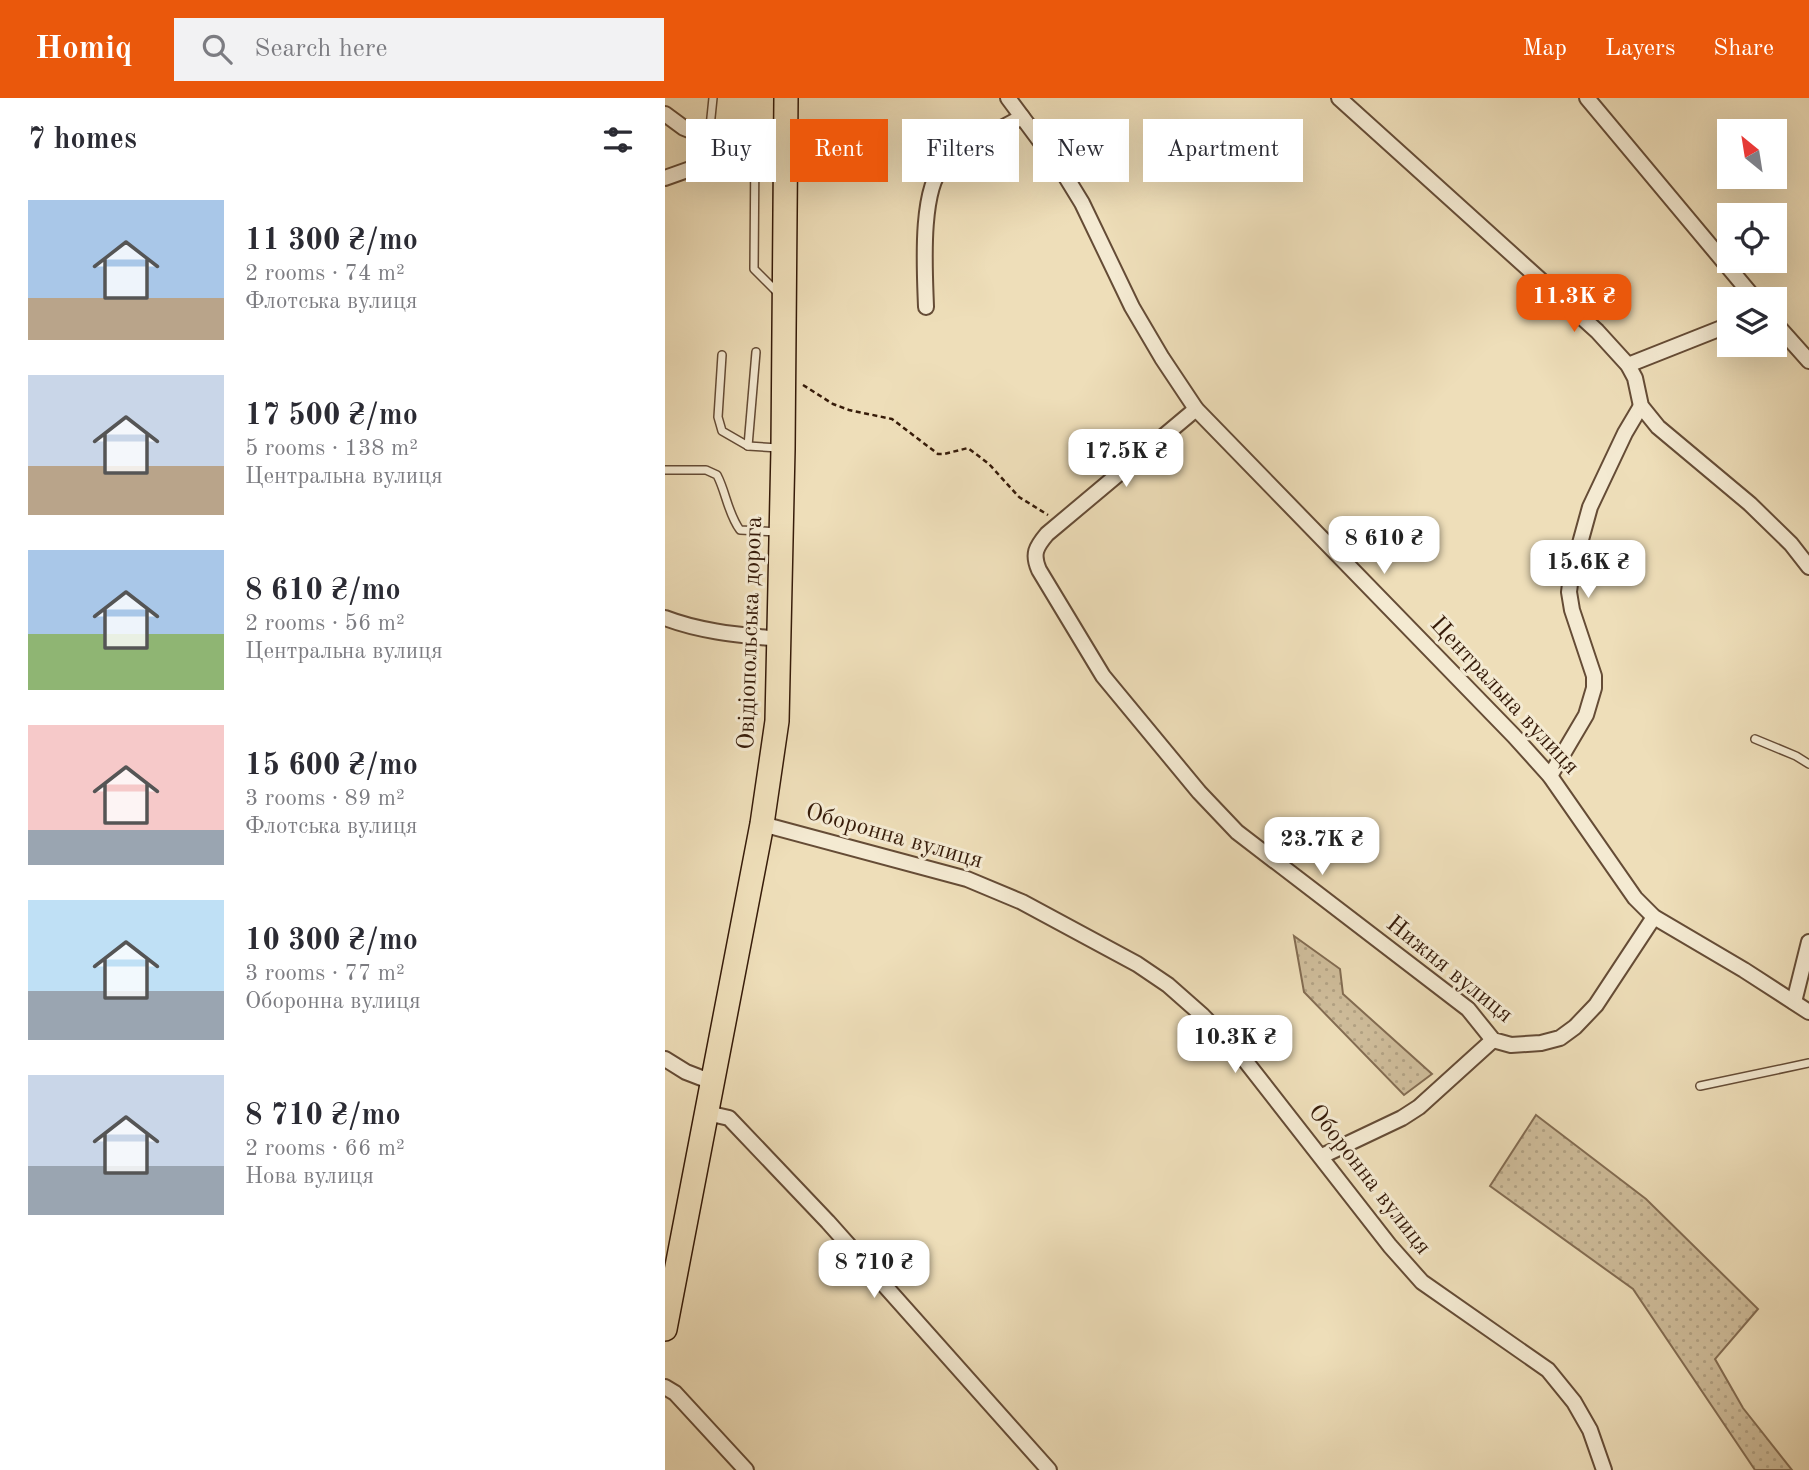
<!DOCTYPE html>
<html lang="en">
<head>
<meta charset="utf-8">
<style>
	body { margin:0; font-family:"Old Standard TT",serif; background:#f2f2f3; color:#2b2b33; height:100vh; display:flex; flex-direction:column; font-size:26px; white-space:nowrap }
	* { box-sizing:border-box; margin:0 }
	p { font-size:23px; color:#7c7c81 }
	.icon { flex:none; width:38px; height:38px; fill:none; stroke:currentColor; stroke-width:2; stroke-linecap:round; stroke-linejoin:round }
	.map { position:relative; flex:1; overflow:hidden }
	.side { display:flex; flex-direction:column; background:#fff; width:665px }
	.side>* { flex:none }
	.banner { position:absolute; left:21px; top:21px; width:665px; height:63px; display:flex; gap:14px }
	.needle { width:46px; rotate:330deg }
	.controls { position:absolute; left:1052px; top:21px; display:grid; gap:14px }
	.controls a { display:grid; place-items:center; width:70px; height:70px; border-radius:0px; background:#fff; box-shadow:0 7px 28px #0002; font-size:35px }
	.price { position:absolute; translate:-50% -60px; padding:0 16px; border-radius:14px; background:#fff; color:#222; font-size:23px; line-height:46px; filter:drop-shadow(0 2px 4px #0008) }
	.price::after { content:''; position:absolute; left:50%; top:42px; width:21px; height:16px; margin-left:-10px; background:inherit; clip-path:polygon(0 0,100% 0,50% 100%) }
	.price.selected { background:#ea580c; color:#fff }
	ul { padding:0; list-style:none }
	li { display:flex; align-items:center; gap:21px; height:175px; padding:0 28px }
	li span { display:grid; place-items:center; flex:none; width:196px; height:140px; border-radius:0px; color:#555 }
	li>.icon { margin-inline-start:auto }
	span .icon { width:84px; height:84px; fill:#fffc; stroke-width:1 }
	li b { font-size:30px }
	h2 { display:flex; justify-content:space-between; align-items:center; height:84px; padding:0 28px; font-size:30px }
	.chip { padding:0 24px; border-radius:0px; background:#fff; box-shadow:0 7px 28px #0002; font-size:24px; line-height:63px }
	.chip.selected { background:#ea580c; color:#fff }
	header { display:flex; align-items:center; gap:42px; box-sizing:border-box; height:98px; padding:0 35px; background:#ea580c; color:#fff }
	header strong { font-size:33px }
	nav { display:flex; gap:38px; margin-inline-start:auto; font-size:24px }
	.search { width:490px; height:63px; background:#f2f2f3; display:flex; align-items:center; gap:18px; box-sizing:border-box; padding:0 24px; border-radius:0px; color:#7c7c81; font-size:26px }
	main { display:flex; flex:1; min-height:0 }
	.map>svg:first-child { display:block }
	.grass { fill:url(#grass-dots); stroke:#836c52; stroke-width:2 }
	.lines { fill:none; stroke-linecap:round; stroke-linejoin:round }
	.service-casing { stroke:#654c36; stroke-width:10 }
	.minor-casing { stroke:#654c36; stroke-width:18 }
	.primary-casing { stroke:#371c0a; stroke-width:26 }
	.path { stroke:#371c0a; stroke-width:2.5; stroke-dasharray:5 3.5; stroke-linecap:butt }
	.service { stroke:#f4ead2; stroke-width:7 }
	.minor { stroke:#f4ead2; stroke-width:14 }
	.primary { stroke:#eedeb9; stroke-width:23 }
	.labels { text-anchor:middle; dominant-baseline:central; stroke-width:6; stroke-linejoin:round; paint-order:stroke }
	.street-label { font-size:24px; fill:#371c0a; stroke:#f4ead2 }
</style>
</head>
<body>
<header>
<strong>Homiq</strong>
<div class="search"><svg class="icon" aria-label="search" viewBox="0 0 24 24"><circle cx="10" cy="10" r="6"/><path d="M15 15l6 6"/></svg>Search here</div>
<nav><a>Map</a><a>Layers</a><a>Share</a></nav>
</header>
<main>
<section class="side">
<h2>7 homes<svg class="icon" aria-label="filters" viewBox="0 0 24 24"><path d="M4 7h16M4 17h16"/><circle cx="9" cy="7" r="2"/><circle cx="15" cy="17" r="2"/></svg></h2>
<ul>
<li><span style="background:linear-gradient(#a9c7e8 70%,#b9a48a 0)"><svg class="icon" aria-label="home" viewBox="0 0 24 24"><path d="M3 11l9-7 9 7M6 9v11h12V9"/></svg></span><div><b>11 300 ₴/mo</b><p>2 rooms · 74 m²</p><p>Флотська вулиця</p></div></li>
<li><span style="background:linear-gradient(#c9d6e8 65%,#b9a48a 0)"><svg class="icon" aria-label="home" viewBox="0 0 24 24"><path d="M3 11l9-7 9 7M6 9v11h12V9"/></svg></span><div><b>17 500 ₴/mo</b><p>5 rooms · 138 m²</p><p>Центральна вулиця</p></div></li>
<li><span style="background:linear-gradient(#a9c7e8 60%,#8fb573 0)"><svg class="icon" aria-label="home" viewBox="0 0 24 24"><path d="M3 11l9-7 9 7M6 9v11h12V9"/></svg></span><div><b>8 610 ₴/mo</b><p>2 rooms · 56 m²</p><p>Центральна вулиця</p></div></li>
<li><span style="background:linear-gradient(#f6c9c9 75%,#9aa5b1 0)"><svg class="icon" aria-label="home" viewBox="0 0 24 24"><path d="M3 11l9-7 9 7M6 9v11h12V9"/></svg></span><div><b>15 600 ₴/mo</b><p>3 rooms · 89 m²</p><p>Флотська вулиця</p></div></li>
<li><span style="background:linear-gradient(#bfe0f5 65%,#9aa5b1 0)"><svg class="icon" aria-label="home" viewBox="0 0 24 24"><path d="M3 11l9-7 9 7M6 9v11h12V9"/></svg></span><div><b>10 300 ₴/mo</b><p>3 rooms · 77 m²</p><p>Оборонна вулиця</p></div></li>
<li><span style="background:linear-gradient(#c9d6e8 65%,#9aa5b1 0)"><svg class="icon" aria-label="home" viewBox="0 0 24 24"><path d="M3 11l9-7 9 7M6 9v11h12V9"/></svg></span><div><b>8 710 ₴/mo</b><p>2 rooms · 66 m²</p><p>Нова вулиця</p></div></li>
</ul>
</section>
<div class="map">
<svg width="1144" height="1372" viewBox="0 0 1144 1372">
	<defs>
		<pattern id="grass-dots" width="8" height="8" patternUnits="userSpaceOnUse" patternTransform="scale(1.75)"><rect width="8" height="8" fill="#cfbd9b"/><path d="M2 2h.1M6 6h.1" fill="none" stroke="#b2a284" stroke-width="1.8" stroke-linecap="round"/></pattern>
	</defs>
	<rect width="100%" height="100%" fill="#eedeb9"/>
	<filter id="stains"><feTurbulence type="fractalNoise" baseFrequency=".00286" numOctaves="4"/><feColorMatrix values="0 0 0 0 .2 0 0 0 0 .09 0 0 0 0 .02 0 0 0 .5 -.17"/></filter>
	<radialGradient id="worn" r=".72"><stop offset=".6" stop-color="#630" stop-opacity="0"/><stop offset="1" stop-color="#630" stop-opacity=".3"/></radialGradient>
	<g class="grass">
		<polygon points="629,838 675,871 678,896 767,976 739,997 639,894"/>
		<polygon points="871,1017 981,1101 1093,1211 1050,1261 1078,1310 1127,1372 1090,1372 968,1191 825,1088"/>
	</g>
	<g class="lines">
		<g class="service-casing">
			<g id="service">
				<polyline points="44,39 48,0"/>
				<polyline points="90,49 89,171 113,195"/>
				<polyline points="57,257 53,319 57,333 83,348 114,350"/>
				<polyline points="83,348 91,254"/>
				<path d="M0,372H41L52,377C61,394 63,416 75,432L114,434"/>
				<polyline points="1090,641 1131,658 1144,666"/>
				<polyline points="1035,988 1144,965"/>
			</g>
		</g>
		<g class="minor-casing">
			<g id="minor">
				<polyline points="343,0 398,74 417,105 467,209 497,260 531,311 849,638 885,678 970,800 989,819 1079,872 1144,914"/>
				<polyline points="674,0 932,233 963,267 970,280 976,308 993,329 1085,406 1126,446 1144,469"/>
				<polyline points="922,0 1090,201"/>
				<polyline points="0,16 19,30 44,40 45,48 51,61"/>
				<polyline points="0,80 90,48 120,50"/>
				<path d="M261,209C260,176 254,91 279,67C297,49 334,32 357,19"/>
				<polyline points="1110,225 1144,263"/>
				<polyline points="963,267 1064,227"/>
				<path d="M531,311L382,436C371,449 367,456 374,472L438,578L534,694L572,734L803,911L828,942L846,947L876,945L895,940L910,929L931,907L989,819"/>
				<path d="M0,520C36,534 76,537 114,541"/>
				<polyline points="885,678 921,617 929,590 929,578 907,512 904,494 906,478 925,409 960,335 976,308"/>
				<polyline points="97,726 302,781 357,804 472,866 503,887 537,917 575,956 725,1148 757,1184 883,1272 909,1304 925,1332 939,1372"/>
				<polyline points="1129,904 1144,844"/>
				<polyline points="0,961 21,974 47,984"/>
				<polyline points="42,1015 64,1020 163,1124 384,1372"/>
				<polyline points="657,1058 737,1020 754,1009 828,942"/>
				<polyline points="0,1289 10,1295 81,1372"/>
			</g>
		</g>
		<g class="primary-casing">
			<polyline id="primary" points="0,1231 97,726 112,623 118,351 121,0"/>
		</g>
		<polyline class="path" points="138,287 168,306 184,312 227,321 273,356 279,356 303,350 324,366 354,399 383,417"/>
		<use href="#service" class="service"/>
		<use href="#minor" class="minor"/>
		<use href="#primary" class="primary"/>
	</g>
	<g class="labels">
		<g class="street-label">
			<text transform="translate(86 535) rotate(-88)">Овідіопольська дорога</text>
			<text transform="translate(839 598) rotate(47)">Центральна вулиця</text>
			<text transform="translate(229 739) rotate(16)">Оборонна вулиця</text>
			<text transform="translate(784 872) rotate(39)">Нижня вулиця</text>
			<text transform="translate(704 1082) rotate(52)">Оборонна вулиця</text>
		</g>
	</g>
	<rect width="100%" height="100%" filter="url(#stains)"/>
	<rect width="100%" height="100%" fill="url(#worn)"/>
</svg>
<div class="controls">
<a><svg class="needle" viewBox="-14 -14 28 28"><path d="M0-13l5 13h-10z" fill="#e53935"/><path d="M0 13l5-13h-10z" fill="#7c7c81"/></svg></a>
<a><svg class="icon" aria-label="locate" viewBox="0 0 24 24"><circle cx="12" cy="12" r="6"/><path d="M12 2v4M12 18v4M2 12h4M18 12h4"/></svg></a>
<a><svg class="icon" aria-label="layers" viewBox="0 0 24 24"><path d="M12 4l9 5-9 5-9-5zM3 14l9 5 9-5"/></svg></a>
</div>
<b class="price selected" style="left:909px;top:236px">11.3K ₴</b>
<b class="price" style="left:461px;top:391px">17.5K ₴</b>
<b class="price" style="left:719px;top:478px">8 610 ₴</b>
<b class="price" style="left:923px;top:502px">15.6K ₴</b>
<b class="price" style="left:657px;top:779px">23.7K ₴</b>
<b class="price" style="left:570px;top:977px">10.3K ₴</b>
<b class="price" style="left:209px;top:1202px">8 710 ₴</b>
<div class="banner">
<a class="chip">Buy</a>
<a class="chip selected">Rent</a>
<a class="chip">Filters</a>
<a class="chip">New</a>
<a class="chip">Apartment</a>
</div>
</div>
</main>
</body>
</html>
